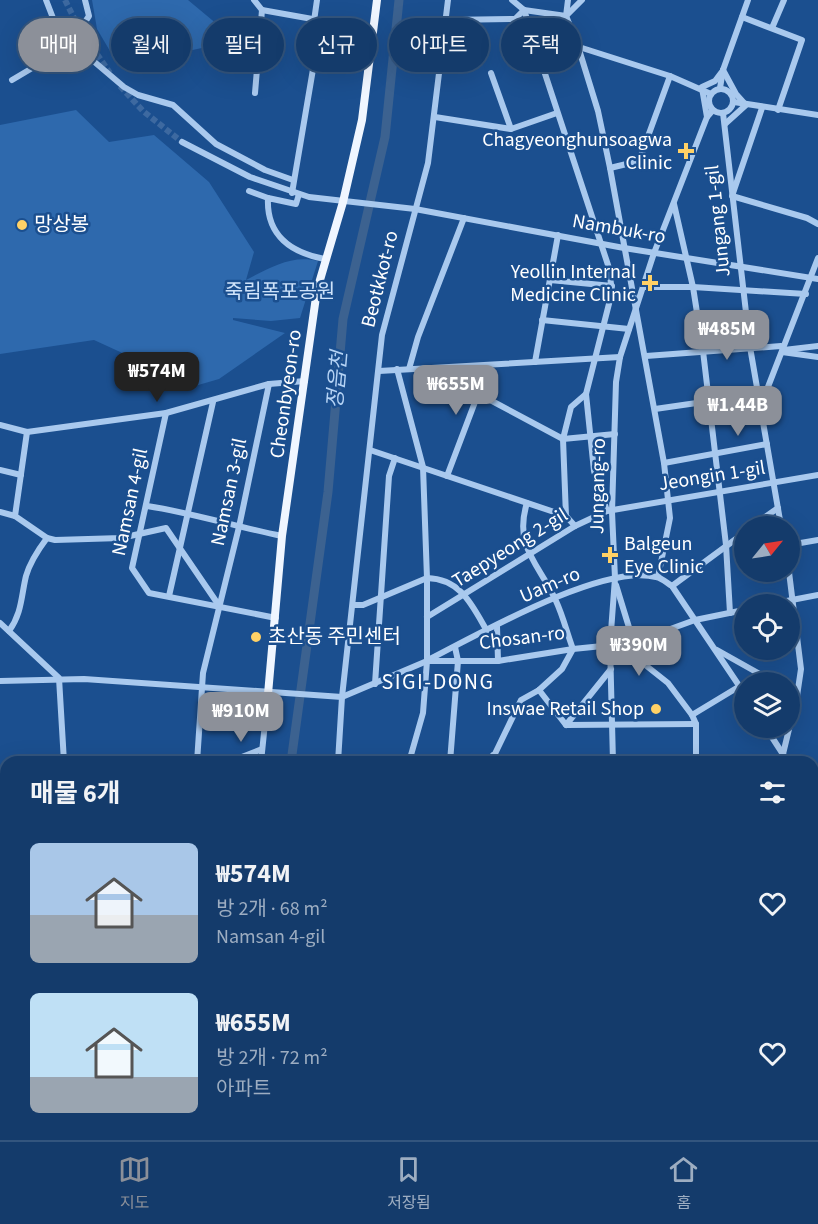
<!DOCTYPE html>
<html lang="ko">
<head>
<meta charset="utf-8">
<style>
	body { margin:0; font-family:"Source Sans 3","Noto Sans KR",sans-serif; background:#1d4271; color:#f1f3f6; height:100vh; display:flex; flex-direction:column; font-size:22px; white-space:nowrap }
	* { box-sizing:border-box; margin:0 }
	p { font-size:20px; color:#9dadc1 }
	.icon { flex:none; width:33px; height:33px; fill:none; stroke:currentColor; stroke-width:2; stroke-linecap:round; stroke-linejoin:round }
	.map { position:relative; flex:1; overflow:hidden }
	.sheet { position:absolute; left:0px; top:756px; width:819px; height:384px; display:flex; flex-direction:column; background:#143b6b; border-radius:18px 18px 0 0; box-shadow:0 6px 24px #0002,0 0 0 2px #33557e }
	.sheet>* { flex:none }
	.top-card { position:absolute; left:18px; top:18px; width:783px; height:54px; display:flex; gap:12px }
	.needle { width:39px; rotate:60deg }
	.tools { position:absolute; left:734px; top:516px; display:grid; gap:12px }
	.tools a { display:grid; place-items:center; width:66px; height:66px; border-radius:50%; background:#143b6b; box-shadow:0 6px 24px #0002,0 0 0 2px #33557e; font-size:30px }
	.price { position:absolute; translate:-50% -51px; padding:0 14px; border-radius:12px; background:#8c9099; color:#fff; font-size:20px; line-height:39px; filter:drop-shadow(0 2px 3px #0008) }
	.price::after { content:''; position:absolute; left:50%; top:36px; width:18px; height:14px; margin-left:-9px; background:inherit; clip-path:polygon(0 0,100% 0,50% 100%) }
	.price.selected { background:#222; color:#fff }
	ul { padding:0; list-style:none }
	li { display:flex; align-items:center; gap:18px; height:150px; padding:0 30px }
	li span { display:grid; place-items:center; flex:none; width:168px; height:120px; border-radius:9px; color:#555 }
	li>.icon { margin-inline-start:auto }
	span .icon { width:72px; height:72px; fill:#fffc; stroke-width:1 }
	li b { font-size:26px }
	h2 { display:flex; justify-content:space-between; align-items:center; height:72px; padding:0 30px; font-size:26px }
	.chip { padding:0 21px; border-radius:27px; background:#143b6b; box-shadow:0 6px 24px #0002,0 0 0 2px #33557e; font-size:21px; line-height:54px }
	.chip.selected { background:#8c9099; color:#fff }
	.menu { display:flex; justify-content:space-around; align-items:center; height:84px; border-top:2px solid #33557e; background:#143b6b; font-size:16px; color:#9dadc1 }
	.menu a { display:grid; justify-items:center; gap:3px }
	.menu .selected { color:#8c9099 }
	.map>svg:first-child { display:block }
	.green { fill:#2e69ad }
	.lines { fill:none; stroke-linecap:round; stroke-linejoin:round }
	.river { stroke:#3c6290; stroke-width:9 }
	.minor-tunnel { stroke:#3d69a0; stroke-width:6; stroke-dasharray:6 3; stroke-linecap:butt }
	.minor { stroke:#a9c9ee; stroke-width:6 }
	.major { stroke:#f0f6ff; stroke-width:8 }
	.poi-dot { fill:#ffd166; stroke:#1b4f8f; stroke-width:2 }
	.labels { text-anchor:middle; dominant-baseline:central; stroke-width:5; stroke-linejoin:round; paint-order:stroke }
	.poi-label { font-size:20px; fill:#fff; stroke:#1b4f8f; text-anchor:end }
	.street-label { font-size:20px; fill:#fff; stroke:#1b4f8f }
	.park-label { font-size:20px; fill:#cfe3fa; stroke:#1b4f8f }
	.water-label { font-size:21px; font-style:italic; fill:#b5d3f5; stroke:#1b4f8f }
	.quarter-label { font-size:22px; letter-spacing:1.5px; fill:#fff; stroke:#1b4f8f }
</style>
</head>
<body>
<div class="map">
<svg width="818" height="1140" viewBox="0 0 818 1140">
	<rect width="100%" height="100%" fill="#1b4f8f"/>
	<g class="green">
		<polygon points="92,0 188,0 218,25 211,46 188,51 158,45 110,51 97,29"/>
		<path d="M76,110L109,142L154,135L209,182L254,252L246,280C269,268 292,254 318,261L300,318L271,321L233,318V320L285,333L219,379L181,390L153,367L94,340L0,354V125Z"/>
		<polygon points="0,958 6,960 6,1134 56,1134 58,1140 0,1140"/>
	</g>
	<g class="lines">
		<g class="river">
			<polyline points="291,762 328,492 343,319 385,137 399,0"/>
			<polyline points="265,1134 266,1140"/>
		</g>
		<g class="minor-tunnel">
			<polyline points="65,0 79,28 110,73"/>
			<polyline points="120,86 143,111 182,142"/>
		</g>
		<g class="minor">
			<polyline points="46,0 58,31 124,87 138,95 173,105 216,144 265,170 293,180"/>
			<polyline points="254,0 262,10 374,30"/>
			<polyline points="512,0 524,10 609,268 612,292 586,394 594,471 607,511"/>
			<polyline points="568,0 566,16 577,43 598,111 610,168 664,463 670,518 658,577"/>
			<polyline points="524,10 566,16 582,0"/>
			<polyline points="742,17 802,40 778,110"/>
			<polyline points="446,20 515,19 524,10"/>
			<polyline points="314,21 317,0"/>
			<polyline points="772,28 784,0"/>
			<polyline points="579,47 670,76 711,94"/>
			<polyline points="723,70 736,94 745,104"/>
			<polyline points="491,73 511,129"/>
			<polyline points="12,80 39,64 85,22 89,16 85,0"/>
			<polyline points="702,87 715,81 721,73"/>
			<polyline points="702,88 707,117"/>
			<polyline points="720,88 723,70 748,0"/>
			<circle cx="721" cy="101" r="12"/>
			<polyline points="255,93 262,10"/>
			<polyline points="734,102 818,115"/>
			<polyline points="762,108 732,196 807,218 818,224"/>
			<polyline points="723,113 750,347 781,526"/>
			<polyline points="435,117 511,129 557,113"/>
			<polyline points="725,124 746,105"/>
			<polyline points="182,142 250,177 309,197 415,209 624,248 818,279"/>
			<polyline points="610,168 639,161 670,76"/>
			<polyline points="249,191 268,198"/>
			<polyline points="292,193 321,22"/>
			<path d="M299,194L296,204L268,198C266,236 292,253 325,259"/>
			<polyline points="674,204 693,287 703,351 726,545 730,613"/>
			<polyline points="550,280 612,286"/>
			<polyline points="645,287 693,287 806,294"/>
			<polyline points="542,320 629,329"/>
			<polyline points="782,352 818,357"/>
			<polyline points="646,356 781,346 784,350 818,346"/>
			<polyline points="535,362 558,235"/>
			<polyline points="397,369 423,467 427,578 427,661 423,713 409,762"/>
			<polyline points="409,369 418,337 464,218"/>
			<polyline points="379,371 620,357"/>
			<polyline points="477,393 563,439 615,434"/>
			<polyline points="761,405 818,258"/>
			<polyline points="655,409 759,394"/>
			<polyline points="166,413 132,568 149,593 276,618"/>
			<polyline points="0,425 27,432 166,413 269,384 305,381"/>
			<polyline points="27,432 15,516 47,538 55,540 121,538 166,528 220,607"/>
			<polyline points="370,450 566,516 575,526"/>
			<polyline points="664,463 767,444"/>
			<polyline points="0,470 21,475"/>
			<polyline points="447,476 489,365"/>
			<path d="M147,506C193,513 237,527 282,536"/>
			<polyline points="0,512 15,516"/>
			<polyline points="566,516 563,439 571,407 586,394"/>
			<polyline points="752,526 778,508"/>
			<polyline points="789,545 818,540"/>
			<polyline points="616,585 639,660 668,683 692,715 696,724 696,762"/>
			<polyline points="672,586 744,533"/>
			<polyline points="169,596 213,402"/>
			<polyline points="771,604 818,595"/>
			<path d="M354,605H363L427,578C461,579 472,605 487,631"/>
			<polyline points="427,617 575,526 607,511 818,475"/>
			<polyline points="0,623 59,678 64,762"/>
			<polyline points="497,626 498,661"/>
			<path d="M9,631C22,613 21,597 26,576C30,562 38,550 47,538"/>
			<polyline points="717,650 774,682"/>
			<path d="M430,659C479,634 603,563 656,577C662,578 667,583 672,586L744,693"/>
			<polyline points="0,681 84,679 342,697 427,661 498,661 573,649 632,643 695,620 744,610"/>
			<polyline points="375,684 389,476 395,458"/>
			<polyline points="539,690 566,725 696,724"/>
			<polyline points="789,691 797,696"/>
			<polyline points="692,715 740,686"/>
			<polyline points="566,725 611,669"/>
			<polyline points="766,728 788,762"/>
			<polyline points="783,754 797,696 801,669 789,572"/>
			<polyline points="493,755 510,762"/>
			<polyline points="197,762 203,673 239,527 269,384"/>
			<polyline points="229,762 262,749"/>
			<polyline points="261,762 268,694"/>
			<polyline points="338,762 342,697 382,335 428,163 448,0"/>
			<polyline points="450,762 458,661 455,647"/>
			<path d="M491,762L521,700L539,690L562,669L573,649C567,633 563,616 556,601C540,565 513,547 527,503"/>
			<polyline points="613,762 610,645 615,578 612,512 616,382 620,357 654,253 707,117 713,110"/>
			<polyline points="813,802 818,810"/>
			<polyline points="0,815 6,815"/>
			<polyline points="813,892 814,881 818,878"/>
			<polyline points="0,936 6,936"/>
			<polyline points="813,945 818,947"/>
			<polyline points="813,1017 818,1017"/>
			<polyline points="813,1030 818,1026"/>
			<polyline points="813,1101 818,1102"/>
			<polyline points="101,1134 102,1140"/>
			<polyline points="233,1134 233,1140"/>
			<polyline points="303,1134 303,1140"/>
			<polyline points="336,1134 337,1140"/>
			<polyline points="384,1134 384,1140"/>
			<polyline points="561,1134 561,1140"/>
			<polyline points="602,1134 603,1140"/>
			<polyline points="618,1134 618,1140"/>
			<polyline points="175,1140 175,1134"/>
			<polyline points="420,1140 420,1134"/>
			<polyline points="490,1140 490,1134"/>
			<polyline points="512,1140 514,1134"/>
			<polyline points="664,1140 664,1134"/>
			<polyline points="754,1140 754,1134"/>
		</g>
		<polyline class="major" points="268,694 282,536 317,290 343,202 362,120 377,0"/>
	</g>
	<g class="poi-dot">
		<path d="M683 142h6v6h6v6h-6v6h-6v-6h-6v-6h6z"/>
		<circle cx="22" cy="225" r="6"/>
		<path d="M647 274h6v6h6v6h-6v6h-6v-6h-6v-6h6z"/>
		<path d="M607 546h6v6h6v6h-6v6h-6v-6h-6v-6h6z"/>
		<circle cx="256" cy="637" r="6"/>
		<circle cx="656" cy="709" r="6"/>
	</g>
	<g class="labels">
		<g class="poi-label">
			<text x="672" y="140">Chagyeonghunsoagwa<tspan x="672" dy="23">Clinic</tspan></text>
			<text x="34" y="225" text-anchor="start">망상봉</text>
			<text x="636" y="272">Yeollin Internal<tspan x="636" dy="23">Medicine Clinic</tspan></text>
			<text x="624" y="544" text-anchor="start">Balgeun<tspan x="624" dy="23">Eye Clinic</tspan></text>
			<text x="268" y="637" text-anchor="start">초산동 주민센터</text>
			<text x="644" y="709">Inswae Retail Shop</text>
		</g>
		<g class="street-label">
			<text transform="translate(718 221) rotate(-96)">Jungang 1-gil</text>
			<text transform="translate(619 229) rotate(10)">Nambuk-ro</text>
			<text transform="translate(380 279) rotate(-76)">Beotkkot-ro</text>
			<text transform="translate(286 394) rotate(-82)">Cheonbyeon-ro</text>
			<text transform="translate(712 476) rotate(-9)">Jeongin 1-gil</text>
			<text transform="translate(598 486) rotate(-89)">Jungang-ro</text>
			<text transform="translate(229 492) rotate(-78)">Namsan 3-gil</text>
			<text transform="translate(130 502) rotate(-78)">Namsan 4-gil</text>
			<text transform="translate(510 548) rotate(-32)">Taepyeong 2-gil</text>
			<text transform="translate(550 585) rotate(-23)">Uam-ro</text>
			<text transform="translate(522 638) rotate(-7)">Chosan-ro</text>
		</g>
		<g class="park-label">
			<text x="280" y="292">죽림폭포공원</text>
		</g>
		<g class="water-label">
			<text transform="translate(337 380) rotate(-85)">정읍천</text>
		</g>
		<g class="quarter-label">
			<text x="438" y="682">SIGI-DONG</text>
		</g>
	</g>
</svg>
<div class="tools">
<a><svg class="needle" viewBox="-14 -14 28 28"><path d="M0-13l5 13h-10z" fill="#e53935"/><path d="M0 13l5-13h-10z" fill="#9dadc1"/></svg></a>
<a><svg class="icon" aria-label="locate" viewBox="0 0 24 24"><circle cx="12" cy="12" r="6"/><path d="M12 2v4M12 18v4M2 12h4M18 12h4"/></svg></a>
<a><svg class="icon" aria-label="layers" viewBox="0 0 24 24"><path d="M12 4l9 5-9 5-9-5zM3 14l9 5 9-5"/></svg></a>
</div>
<b class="price" style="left:727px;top:361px">₩485M</b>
<b class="price selected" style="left:157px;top:403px">₩574M</b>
<b class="price" style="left:456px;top:416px">₩655M</b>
<b class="price" style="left:738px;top:437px">₩1.44B</b>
<b class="price" style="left:639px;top:677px">₩390M</b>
<b class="price" style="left:241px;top:743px">₩910M</b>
<div class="top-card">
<a class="chip selected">매매</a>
<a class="chip">월세</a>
<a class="chip">필터</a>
<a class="chip">신규</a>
<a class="chip">아파트</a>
<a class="chip">주택</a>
</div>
<section class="sheet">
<h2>매물 6개<svg class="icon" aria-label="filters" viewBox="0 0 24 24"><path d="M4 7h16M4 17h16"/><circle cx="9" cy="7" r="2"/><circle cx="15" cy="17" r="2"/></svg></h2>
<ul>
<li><span style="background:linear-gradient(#a9c7e8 60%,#9aa5b1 0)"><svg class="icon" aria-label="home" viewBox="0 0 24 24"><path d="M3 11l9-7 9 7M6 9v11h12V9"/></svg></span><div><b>₩574M</b><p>방 2개 · 68 m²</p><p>Namsan 4-gil</p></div><svg class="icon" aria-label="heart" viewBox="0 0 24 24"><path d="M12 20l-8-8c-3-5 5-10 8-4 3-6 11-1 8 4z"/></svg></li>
<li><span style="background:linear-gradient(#bfe0f5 70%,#9aa5b1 0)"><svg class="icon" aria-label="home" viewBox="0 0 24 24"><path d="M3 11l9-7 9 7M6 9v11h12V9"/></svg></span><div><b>₩655M</b><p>방 2개 · 72 m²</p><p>아파트</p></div><svg class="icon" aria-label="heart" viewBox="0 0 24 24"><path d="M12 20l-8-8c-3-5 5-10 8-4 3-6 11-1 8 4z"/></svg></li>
</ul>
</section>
</div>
<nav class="menu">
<a class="selected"><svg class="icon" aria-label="map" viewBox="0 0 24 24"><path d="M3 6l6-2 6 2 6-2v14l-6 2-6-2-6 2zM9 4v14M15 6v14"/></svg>지도</a>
<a><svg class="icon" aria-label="saved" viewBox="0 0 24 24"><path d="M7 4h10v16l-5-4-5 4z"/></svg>저장됨</a>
<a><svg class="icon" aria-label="home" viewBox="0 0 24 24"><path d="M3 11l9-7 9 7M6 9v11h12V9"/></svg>홈</a>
</nav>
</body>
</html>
